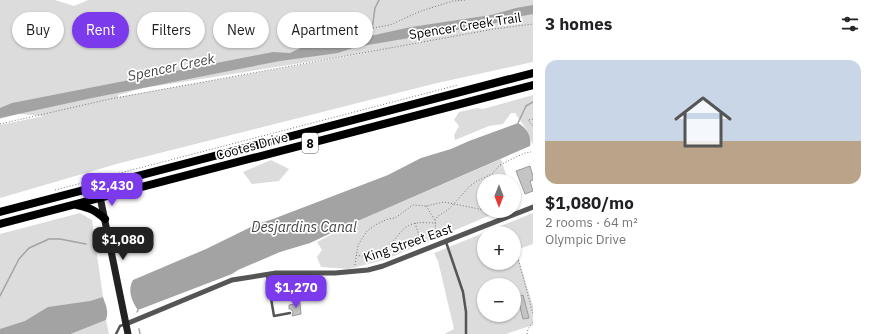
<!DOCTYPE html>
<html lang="en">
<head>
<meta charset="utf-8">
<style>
	body { margin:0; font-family:"IBM Plex Sans",sans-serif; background:#f6f6f6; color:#202124; height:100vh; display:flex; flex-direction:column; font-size:15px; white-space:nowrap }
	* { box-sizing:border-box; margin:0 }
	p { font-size:13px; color:#757577 }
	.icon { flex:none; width:22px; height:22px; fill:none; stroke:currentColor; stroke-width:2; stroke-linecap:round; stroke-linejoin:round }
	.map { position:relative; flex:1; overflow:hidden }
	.sheet { display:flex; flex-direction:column; background:#fff; width:340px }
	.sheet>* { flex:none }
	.guide { position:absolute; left:12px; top:12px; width:380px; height:36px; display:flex; gap:8px }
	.needle { width:26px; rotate:180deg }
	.fabs { position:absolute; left:477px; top:174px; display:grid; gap:8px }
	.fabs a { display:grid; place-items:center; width:44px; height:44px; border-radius:50%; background:#fff; box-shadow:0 1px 3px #0004; font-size:20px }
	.price { position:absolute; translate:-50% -34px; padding:0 9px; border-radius:8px; background:#7c3aed; color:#fff; font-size:13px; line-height:26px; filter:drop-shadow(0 1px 2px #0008) }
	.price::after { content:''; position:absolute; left:50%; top:24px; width:12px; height:9px; margin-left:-6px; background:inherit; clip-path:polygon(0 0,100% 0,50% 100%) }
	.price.selected { background:#222; color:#fff }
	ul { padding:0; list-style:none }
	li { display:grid; align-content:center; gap:8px; height:212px; padding:0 12px }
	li+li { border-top:1px solid #e0e0e0 }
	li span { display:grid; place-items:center; height:124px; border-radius:12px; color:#555 }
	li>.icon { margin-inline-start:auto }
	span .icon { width:72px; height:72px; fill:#fffc; stroke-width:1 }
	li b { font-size:17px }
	h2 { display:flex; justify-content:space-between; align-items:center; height:48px; padding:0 12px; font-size:17px }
	.chip { padding:0 14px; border-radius:18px; background:#fff; box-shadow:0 1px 3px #0004; font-size:14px; line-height:36px }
	.chip.selected { background:#7c3aed; color:#fff }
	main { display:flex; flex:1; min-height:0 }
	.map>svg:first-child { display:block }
	.green { fill:#dcdcdc; fill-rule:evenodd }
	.water { fill:#a3a3a3 }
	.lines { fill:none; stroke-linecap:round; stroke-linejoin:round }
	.stream { stroke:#a3a3a3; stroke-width:1.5 }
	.building { fill:#c4c4c4; stroke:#999 }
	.path { stroke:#777; stroke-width:1; stroke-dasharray:1 2; stroke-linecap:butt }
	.service { stroke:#555; stroke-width:2.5 }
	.minor { stroke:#555; stroke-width:5 }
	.secondary { stroke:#222; stroke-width:7 }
	.primary { stroke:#000; stroke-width:8 }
	.labels { text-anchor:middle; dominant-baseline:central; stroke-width:3.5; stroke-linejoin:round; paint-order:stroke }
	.shield { fill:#fff; stroke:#4c4c4c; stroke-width:1 }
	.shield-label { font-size:12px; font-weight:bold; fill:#000 }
	.street-label { font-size:13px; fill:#000; stroke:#fff }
	.water-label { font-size:14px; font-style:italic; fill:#444; stroke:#fff }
</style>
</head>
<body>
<main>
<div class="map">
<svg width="533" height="334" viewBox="0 0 533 334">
	<rect width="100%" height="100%" fill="#fff"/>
	<g class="green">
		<path d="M0,0H55L74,6L88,0H533V62L433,84L120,163L0,198V125L44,116L18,114L0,119ZM378,51L119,97L118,100V95L144,88Z"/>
		<polygon points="533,95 533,145 526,129 515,113 511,113 503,124 489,126 455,140 454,135 459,126 454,120 459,112 477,108 483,109"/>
		<polygon points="501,159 508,181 484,181 484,211 500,211 387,259 349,269 321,267 317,257 322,250 317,242 344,228 344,227"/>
		<polygon points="271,160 289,169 279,181 252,184 243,172"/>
		<polygon points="80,213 92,220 103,297 0,334 0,234"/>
		<path d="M533,213V244L516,250L533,306V325L506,334H444L454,329L438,261L434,253ZM484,233H514V263H484ZM484,285H514V315H484Z"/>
		<polygon points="106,320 109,334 72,334"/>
	</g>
	<g class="water">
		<polygon points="533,5 533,14 517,17 492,24 356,47 338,53 280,61 92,98 0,118 0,108 12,103 273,52 290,53 305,46 324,43 338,43 411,27 491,15 516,8"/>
		<path d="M518,123C527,128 532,137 530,146L344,227L310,243L280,252L238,270L232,274L138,310C132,302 127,290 133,280L206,249L257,224L273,219L388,175L421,158L451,149L469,141Z"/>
		<path d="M103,297C106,306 109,311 106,320L71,334H0V329L25,321L48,307L90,301Z"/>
	</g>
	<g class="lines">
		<g class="stream">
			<polyline points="371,37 375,8 379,0"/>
			<polyline points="518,123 526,106 533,102"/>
			<polyline points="0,296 19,259 29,248 49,239 60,239 86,244"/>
			<polyline points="137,312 138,310"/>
			<polyline points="139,329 140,334"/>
		</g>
	</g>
	<g class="building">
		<polygon points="530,166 533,176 533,180 530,181 533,191 525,194 516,171"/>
		<polygon points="523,295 529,318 523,319 519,303 514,304 514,298"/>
		<polygon points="300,303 301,314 292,316 293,312 291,309 289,309 289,305"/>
	</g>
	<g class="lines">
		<g class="path">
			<polyline points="287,41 339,34 390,25 421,11 453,1 466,0"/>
			<polyline points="533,119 528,120 533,126"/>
			<polyline points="0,124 110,99 494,29 533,24"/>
			<polyline points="55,190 458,85"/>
			<polyline points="426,206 435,220"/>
			<polyline points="415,223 420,239"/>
			<polyline points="438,238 436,233 435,220 438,216 448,210 470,186 477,181 492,174 500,165 514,158 525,153 531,152"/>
			<polyline points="518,246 516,251 533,314"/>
			<path d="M356,255C370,259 386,249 395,239C399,235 402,229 408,226C416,221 427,223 436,223"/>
			<polyline points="355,265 358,245 367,231 377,224 388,219 395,218 413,205 426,206 444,202 484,210"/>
			<polyline points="527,334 528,329 533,322"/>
		</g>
		<g class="service">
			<polyline points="446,242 463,292 466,312 466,334"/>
			<polyline points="267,275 274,316 290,313"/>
			<polyline points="116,334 120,326 126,324"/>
		</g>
		<polyline class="minor" points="126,324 232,280 276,273 335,273 368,270 383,266 533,207"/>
		<polyline class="secondary" points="98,187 128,334"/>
		<g class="primary">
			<path d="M77,205C90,208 95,210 105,219"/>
			<polyline points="0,212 533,73"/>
			<polyline points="0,224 533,85"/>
		</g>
	</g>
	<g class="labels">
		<rect class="shield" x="302" y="133" width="16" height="20" rx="3"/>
		<g class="shield-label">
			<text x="310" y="143">8</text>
		</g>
		<g class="street-label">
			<text transform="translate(465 26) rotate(-9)">Spencer Creek Trail</text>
			<text transform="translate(252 146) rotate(-15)">Cootes Drive</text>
			<text transform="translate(408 243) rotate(-19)">King Street East</text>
		</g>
		<g class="water-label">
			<text transform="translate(171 67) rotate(-12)">Spencer Creek</text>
			<text x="304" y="227">Desjardins Canal</text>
		</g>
	</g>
</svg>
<div class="fabs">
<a><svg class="needle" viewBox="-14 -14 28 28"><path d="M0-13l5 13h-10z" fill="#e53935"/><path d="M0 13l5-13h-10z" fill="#757577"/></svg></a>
<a>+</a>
<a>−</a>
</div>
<b class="price" style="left:112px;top:207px">$2,430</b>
<b class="price selected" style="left:123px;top:261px">$1,080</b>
<b class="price" style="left:296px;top:309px">$1,270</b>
<div class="guide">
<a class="chip">Buy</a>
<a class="chip selected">Rent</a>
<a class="chip">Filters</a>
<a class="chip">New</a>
<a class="chip">Apartment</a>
</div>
</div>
<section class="sheet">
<h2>3 homes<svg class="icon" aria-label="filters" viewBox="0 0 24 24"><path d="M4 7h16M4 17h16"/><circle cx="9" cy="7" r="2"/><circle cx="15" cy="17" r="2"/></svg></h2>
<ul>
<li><span style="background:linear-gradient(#c9d6e8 65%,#b9a48a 0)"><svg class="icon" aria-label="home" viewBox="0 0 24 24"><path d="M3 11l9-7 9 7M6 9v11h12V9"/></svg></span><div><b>$1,080/mo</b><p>2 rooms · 64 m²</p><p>Olympic Drive</p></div></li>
</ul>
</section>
</main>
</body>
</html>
